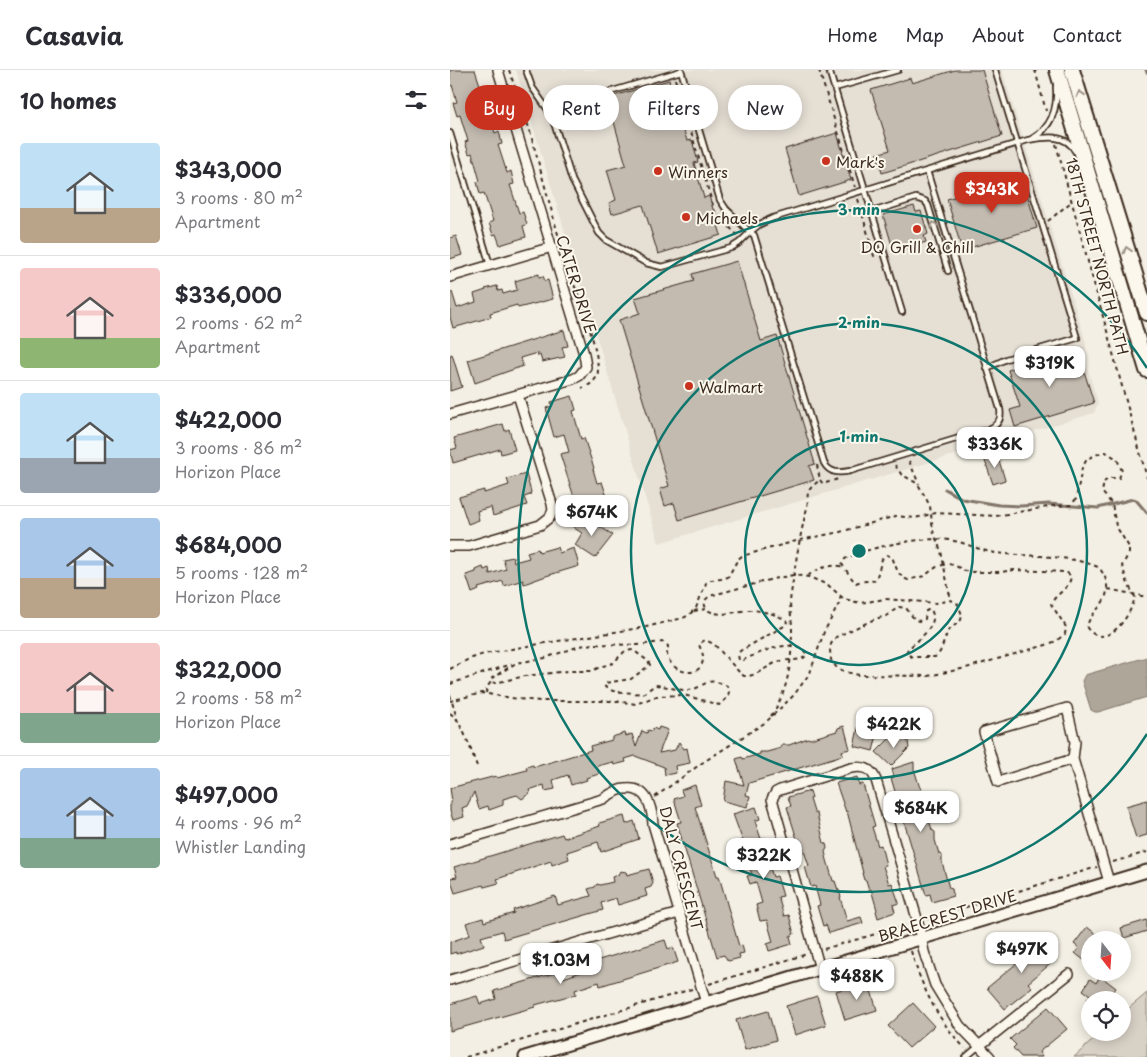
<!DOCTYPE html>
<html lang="en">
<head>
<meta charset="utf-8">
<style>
	body { margin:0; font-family:"Playpen Sans",sans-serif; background:#f7f7f7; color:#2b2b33; height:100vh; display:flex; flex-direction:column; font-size:19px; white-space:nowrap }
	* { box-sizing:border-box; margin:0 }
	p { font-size:16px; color:#7c7c81 }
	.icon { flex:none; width:28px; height:28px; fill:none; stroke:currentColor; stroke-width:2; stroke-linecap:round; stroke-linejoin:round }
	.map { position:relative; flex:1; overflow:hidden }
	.panel { display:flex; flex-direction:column; background:#fff; width:450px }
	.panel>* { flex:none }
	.guide { position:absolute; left:15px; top:15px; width:475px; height:45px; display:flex; gap:10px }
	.needle { width:32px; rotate:163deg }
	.controls { position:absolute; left:631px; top:861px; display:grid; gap:10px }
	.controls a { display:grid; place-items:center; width:50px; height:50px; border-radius:50%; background:#fff; box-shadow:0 2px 12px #0003; font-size:25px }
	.price { position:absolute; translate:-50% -42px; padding:0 11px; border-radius:10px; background:#fff; color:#222; font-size:16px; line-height:32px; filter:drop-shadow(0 1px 2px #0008) }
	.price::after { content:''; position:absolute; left:50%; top:30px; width:15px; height:11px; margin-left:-8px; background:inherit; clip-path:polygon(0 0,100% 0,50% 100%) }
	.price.selected { background:#c8321e; color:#fff }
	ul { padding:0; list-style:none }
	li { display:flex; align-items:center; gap:15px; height:125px; padding:0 20px }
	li+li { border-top:1px solid #e1e1e2 }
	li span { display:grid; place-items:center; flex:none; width:140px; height:100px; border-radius:5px; color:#555 }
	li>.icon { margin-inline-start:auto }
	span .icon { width:60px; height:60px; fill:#fffc; stroke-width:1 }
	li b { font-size:21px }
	h2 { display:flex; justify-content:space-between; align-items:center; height:60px; padding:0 20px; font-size:21px }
	.tag { padding:0 18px; border-radius:22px; background:#fff; box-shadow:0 2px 12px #0003; font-size:18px; line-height:45px }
	.tag.selected { background:#c8321e; color:#fff }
	header { display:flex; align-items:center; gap:30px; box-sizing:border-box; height:70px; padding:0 25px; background:#fff; border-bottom:1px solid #e1e1e2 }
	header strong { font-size:24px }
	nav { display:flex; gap:28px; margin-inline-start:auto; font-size:18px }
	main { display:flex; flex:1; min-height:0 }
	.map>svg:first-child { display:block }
	.built { fill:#e5dfd4 }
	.green { fill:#d8d1c6; stroke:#8a7e72 }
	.water { fill:#afa69a; stroke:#817468 }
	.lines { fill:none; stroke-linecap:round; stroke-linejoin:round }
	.stream { stroke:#817468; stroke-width:3 }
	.building { fill:#c3bbb0; stroke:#3b2a1e }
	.service-casing { stroke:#3b2a1e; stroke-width:8 }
	.minor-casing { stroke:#3b2a1e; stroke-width:12 }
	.tertiary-casing { stroke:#3b2a1e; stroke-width:15 }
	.primary-casing { stroke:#3b2a1e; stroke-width:18 }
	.path { stroke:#3b2a1e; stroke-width:2; stroke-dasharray:4 4; stroke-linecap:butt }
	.service { stroke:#fbf7ec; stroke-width:4.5 }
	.minor { stroke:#fbf7ec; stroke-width:9 }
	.tertiary { stroke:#fbf7ec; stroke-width:11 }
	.primary { stroke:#fbf7ec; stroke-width:14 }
	.oneway { stroke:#9b9085 }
	.ring { fill:none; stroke:#0f766e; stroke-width:2.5 }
	.poi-dot { fill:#c8321e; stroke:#fbf7ec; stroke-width:2 }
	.labels { text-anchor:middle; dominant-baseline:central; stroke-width:4; stroke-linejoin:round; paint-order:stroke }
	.poi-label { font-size:15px; fill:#3b2a1e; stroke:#fbf7ec; text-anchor:start }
	.street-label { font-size:15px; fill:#3b2a1e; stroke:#fbf7ec }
	.centre { fill:#0f766e; stroke:#fbf7ec; stroke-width:2.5 }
	.ring-label { font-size:15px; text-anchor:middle; font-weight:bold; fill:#0f766e; stroke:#fbf7ec; stroke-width:4; stroke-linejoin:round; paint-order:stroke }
</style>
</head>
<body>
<header>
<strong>Casavia</strong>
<nav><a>Home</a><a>Map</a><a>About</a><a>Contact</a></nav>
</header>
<main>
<section class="panel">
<h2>10 homes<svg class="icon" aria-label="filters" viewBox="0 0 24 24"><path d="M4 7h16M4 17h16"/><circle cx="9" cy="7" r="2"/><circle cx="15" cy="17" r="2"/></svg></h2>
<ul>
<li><span style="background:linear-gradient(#bfe0f5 65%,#b9a48a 0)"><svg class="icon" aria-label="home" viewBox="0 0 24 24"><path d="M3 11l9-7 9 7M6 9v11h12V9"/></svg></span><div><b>$343,000</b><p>3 rooms · 80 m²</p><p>Apartment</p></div></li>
<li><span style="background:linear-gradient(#f6c9c9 70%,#8fb573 0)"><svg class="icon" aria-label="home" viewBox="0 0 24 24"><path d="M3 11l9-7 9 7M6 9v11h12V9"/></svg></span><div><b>$336,000</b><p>2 rooms · 62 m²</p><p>Apartment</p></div></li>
<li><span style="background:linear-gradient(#bfe0f5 65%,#9aa5b1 0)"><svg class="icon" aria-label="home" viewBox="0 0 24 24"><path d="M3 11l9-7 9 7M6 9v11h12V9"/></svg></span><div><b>$422,000</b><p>3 rooms · 86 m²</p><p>Horizon Place</p></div></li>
<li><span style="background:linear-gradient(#a9c7e8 60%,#b9a48a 0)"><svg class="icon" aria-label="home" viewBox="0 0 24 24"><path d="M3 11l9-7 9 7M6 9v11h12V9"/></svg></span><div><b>$684,000</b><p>5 rooms · 128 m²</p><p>Horizon Place</p></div></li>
<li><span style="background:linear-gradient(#f6c9c9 70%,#7fa58c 0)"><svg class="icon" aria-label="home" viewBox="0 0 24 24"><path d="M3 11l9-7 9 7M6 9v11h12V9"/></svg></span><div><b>$322,000</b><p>2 rooms · 58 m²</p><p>Horizon Place</p></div></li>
<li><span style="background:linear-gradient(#a9c7e8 70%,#7fa58c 0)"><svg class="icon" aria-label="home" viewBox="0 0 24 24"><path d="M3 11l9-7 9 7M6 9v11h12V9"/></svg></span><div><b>$497,000</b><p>4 rooms · 96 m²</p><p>Whistler Landing</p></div></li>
</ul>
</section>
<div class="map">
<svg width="697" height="987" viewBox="0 0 697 987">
	<rect width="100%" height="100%" fill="#f3efe4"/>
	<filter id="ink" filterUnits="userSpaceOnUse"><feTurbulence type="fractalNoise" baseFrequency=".02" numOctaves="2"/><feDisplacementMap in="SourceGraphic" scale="10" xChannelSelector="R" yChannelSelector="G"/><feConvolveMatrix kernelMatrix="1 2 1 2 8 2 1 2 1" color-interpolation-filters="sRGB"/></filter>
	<g filter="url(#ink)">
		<polygon class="built" points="66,0 552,0 636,273 636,278 633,284 648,333 644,343 209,473"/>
		<polygon class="green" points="697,923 697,987 624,987 651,963 672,962 673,943"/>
		<polygon class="water" points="697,587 697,627 648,642 645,642 641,640 632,611 635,605"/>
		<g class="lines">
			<g class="stream">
				<polyline points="696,0 697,2"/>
				<polyline points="495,419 513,429 549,435 571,436 599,434 648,438 683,429 686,430 697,443"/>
			</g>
		</g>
		<g class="building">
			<polygon points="0,0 25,0 33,24 37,23 41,35 37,36 45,63 49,61 52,74 48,75 57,103 61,101 64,114 60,115 69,143 73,142 77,154 73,156 76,167 50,175 46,164 43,165 39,153 43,151 34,123 30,124 27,112 30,111 25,93 22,83 19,84 15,72 18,71 10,45 7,46 3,33 7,32 2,15 0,16"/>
			<polygon points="505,0 532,0 552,66 432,103 427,84 440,80 421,20 460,8 462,13"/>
			<polygon points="219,10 237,71 242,70 248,92 244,93 254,128 259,126 271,165 208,184 193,135 162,144 159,133 166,130 157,100 176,95 164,52 156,51 150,30"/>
			<polygon points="387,63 401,110 349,126 335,79"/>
			<polygon points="572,107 587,158 512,180 497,129"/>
			<polygon points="464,136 466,142 471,141 478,164 474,166 476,172 444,182 433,145"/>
			<polygon points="6,166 12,185 0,189 0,168"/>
			<polygon points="287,191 311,271 327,266 365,394 359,396 364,410 229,450 224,433 215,436 210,419 219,416 169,250 190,243 185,228 244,211 242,204"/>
			<polygon points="89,204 89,207 93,206 95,211 98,210 103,229 68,238 67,235 40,243 41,247 3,258 0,247 0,222 2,222 7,238 26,232 24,224 36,220 35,219 47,216 48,221 52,220 53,224 67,220 65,211"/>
			<polygon points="114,260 118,276 112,277 115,287 92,292 90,285 88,286 87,283 70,288 73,296 25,313 18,290"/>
			<polygon points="627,279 644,333 565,357 560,340 570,337 558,300"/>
			<polygon points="2,284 12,317 0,321 0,285"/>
			<polygon points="122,326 126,340 123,341 131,369 134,368 144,398 143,399 147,413 152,412 158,430 138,436 144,427 126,433 110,384 119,382 114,364 104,367 96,338 102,336 101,332"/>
			<polygon points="53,354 55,361 59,359 65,380 51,384 50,379 3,393 0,380 7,378 4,368"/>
			<polygon points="547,384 555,410 543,414 534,388"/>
			<polygon points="76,404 81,422 80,425 74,427 77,435 43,446 41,437 27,441 29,450 18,454 9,427 34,420 34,423 59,415 57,409"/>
			<polygon points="132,445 163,465 145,488 125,475 132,463 124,458"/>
			<polygon points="107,477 109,483 124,478 129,496 96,506 74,514 73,510 54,516 53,511 28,518 29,520 22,523 16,505 26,502 26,500 33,497 34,500 39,498 40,504 56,499 53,489 63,487 64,492 79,488 77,482 88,479 89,482"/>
			<polygon points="410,650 429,657 423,681 404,676"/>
			<polygon points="394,656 400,679 392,681 393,685 299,713 296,725 300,726 297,737 273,731 276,711 294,715 286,689 292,687 293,689 310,684 310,682 317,682 331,678 332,675 339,675 358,668 360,669 387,661 388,658"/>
			<polygon points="209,657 218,660 209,683 225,680 229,672 234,679 237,678 240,693 225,696 226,703 215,705 214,697 185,686 175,689 176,692 164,695 163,692 147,696 149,704 136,708 137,710 121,715 118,705 103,710 105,719 95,721 94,715 79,720 80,723 72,729 67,725 53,729 53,735 39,740 38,736 29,739 24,722 17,736 12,738 14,747 3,750 0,741 0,732 2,731 0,718 46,706 47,708 77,700 76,697 83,695 84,697 108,690 141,680 140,676 162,670 162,667 175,663 176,666 182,664 186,677 192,661 197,663 198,660 202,661 203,658 208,660"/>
			<polygon points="444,664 447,667 451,664 458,671 459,678 441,696 426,682"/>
			<polygon points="464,692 464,699 469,715 472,721 471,723 476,738 478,739 478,746 482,760 485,762 485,770 489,784 492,785 492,792 499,818 502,819 503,826 482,832 480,824 476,825 441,708 444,707 442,699"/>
			<polygon points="407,707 409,715 413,714 416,725 425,756 422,757 428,776 431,775 436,795 433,796 439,814 442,813 449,833 443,835 445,842 428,848 426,841 427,840 421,819 419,820 416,810 414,810 412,803 413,803 397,741 396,742 386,713"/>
			<polygon points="245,715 251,735 245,737 267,806 269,806 289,876 292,875 294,883 289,884 290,888 278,891 274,885 267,887 227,753 231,752 224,729 233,726 231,720"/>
			<polygon points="360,721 362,728 360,729 364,742 367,744 374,773 376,774 377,778 375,782 377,790 383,811 385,811 388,820 389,820 391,827 390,827 397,851 411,847 413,853 379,863 376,855 373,856 367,836 370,835 365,816 361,817 355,797 359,796 353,778 350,779 337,737 341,736 338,727"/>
			<polygon points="697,730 697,765 686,768 676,736"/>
			<polygon points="306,737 310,749 305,751 311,769 316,768 322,787 317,789 323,807 327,806 333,826 328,827 334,846 339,845 344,864 340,866 342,874 319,881 317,874 323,872 317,850 310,851 306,835 312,833 306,812 300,814 297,806 302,805 299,795 301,794 283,744"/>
			<polygon points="174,746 176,754 184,751 189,769 151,782 148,772 117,782 119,789 102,795 101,791 47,809 49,813 34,817 33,815 5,823 0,808 7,807 4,797 112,764 114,768 150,756 149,753"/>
			<polygon points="199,799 203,813 201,817 195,819 197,826 168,835 166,828 151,833 153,840 54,869 52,861 31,867 34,875 6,884 6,882 0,884 0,872 20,865 16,853 33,848 34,852 64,843 63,840 105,826 108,835 141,826 138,819 145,817 147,814 150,815 163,812 162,807 168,805 170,801 176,802 177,805"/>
			<polygon points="697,850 697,861 674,868 671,858"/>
			<polygon points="637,857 654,870 640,870 640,884 635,891 625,883 629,878 624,874"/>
			<polygon points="588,868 606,889 578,913 582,917 555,939 537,918 566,894 562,890"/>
			<polygon points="215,870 218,879 223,877 228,892 150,916 149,912 125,920 126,924 85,935 85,937 0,961 0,934 27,926 30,934 46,929 44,921 111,901 113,908 131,902 129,896"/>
			<polygon points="649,908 653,908 666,918 657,930 637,930 640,925 633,920 640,909 646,913"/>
			<polygon points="418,911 427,940 395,950 386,921"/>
			<polygon points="367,926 376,955 345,965 336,936"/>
			<polygon points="463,933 484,956 459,978 438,956"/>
			<polygon points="598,937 617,959 589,982 592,987 571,987 563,978 566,975 560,969"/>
			<polygon points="318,941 326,970 295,980 286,950"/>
		</g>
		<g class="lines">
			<g class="service-casing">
				<g id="service">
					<polyline points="76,0 82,17 98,40 231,1"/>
					<path d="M231,0L270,130L276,139L300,162L310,154L323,148L578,70C595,67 616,63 625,81"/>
					<polyline points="379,0 452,242"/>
					<polyline points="385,18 448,0"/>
					<path d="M98,40L105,56L122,110L149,163L156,170L196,193L212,197L281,178L289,173L300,162L304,165L374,393C380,404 390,403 400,401L539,359C548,355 552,349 550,339L477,101"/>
					<polyline points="0,63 40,195"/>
					<path d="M582,69C602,57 608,39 606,16"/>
					<polyline points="422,142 466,128 475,131 478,135 498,201"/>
					<polyline points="537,298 556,289 627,268 545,0"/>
					<polyline points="516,987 529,976"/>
				</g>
			</g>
			<g class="minor-casing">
				<g id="minor">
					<polyline points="0,207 102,177"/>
					<polyline points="0,344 123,309 129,306 136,297 134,284 48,0"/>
					<polyline points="0,476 19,476 90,455 100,447 103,440 102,434 68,325"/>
					<polyline points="623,689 548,712 534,662 617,638 625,672 623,689 659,812"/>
					<path d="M0,774L153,729C159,725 167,719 175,719C197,716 202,737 203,754L256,933"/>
					<path d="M370,899L322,729L326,722L330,720L401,698C414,696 421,698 426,710L468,852L474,882L485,915L510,956L540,987"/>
					<polyline points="0,910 229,843"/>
					<polyline points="529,976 619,904"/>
				</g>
			</g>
			<g class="tertiary-casing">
				<polyline id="tertiary" points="75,987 697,801"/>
			</g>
			<g class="primary-casing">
				<g id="primary">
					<polyline points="607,0 697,300"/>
					<polyline points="622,0 697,243"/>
				</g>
			</g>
			<g class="path">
				<polyline points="59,0 79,58 109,168"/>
				<polyline points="369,0 405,117"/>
				<polyline points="585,0 596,41"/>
				<polyline points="225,9 265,142 287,165"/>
				<polyline points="606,74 697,408"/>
				<polyline points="408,129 424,186 428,185"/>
				<polyline points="598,151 621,132"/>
				<path d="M121,208C129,224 153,291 147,306C144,312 139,316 132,318"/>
				<polyline points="459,391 469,414"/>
				<polyline points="367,395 370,410"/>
				<polyline points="445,395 451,404 468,414 480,436 483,461 491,481 499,522 502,531"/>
				<polyline points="370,410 373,414 388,409"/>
				<path d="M358,506C366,499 382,493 393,497"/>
				<polyline points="658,519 697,527"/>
				<polyline points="244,541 256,539"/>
				<path d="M0,599L19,589L34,584L89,574L196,557L233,548L239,545L246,538L256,513L261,510L271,509L278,507L288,489L292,486L350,470L390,462L446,446L465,448L486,443L546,446L603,436L621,435L626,429L632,398L637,389L652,382H656L667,389L672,401L669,408H659L654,412L652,422L662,434L666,456L679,477V483L672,496L678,514L685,527C681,546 656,582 637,558C638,542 659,536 657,515C656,508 653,502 648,497C617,484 579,487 546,483C530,481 515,472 499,470C474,466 418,477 395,489L392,494C394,497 404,512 406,513C413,510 419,512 426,510L432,489L437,485L442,487C446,496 447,506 458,510L474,506L488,496L498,494L504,495L515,501L524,502H551L564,500L616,502L621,506C620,519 605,524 601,534L616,557L615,564L606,571L596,575L516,598L478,606L409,605L396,602L387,598L381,590L380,580L381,574L386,567L425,549L436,546L449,537L456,538L465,550L469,551L475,549L476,541L480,539C492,553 467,571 458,579L456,583L462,587H485L490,582L498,561L511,550L512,545L508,534L501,530L486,533L435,529L410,533L394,529L378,515L359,507L343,505L323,509L263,525C255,528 252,532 257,540C271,548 285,541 299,540C308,540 315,542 323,544C328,546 333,548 337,551L336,555L290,581L288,585L289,590H293C308,584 346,564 357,585C351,592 340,589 331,591C318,594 308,607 294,606L290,603L264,574L255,570L249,574C250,579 254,584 253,589C252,608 225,605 218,588C216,584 218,580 218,576L213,572L188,575L143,574L130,576L95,588L66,593L42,608L41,611L45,613L75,606L118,601H142L150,597L163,593L175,581L183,580L198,591L200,595L181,609L155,613V617L163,621L193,624L205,615C216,616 226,620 236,620C256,620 253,604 277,616L279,622L277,628L269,635L234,625L207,626L186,634L166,631H90L68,629L32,623L0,631"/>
				<polyline points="0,614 62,594"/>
				<polyline points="36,623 37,617 41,612"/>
				<polyline points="0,625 8,652"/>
				<path d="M0,643C13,653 21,681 27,696"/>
				<path d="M321,646C340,619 342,586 342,555C341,545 339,534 341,524C345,497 349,469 356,442C361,424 351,424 370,410"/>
				<polyline points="205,727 252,693 316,652 344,625 360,603 374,562 390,532 390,527"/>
				<polyline points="663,792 697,782"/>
				<polyline points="477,849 647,797"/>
				<polyline points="374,879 460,854"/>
				<path d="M461,881C472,918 488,951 515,978"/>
				<polyline points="259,914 357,884"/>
				<polyline points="16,987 242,919"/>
			</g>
			<use href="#service" class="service"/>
			<use href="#minor" class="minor"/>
			<use href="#tertiary" class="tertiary"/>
			<use href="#primary" class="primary"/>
		</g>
		<defs><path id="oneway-chevron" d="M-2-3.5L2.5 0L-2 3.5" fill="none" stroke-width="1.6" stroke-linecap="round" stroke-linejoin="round" transform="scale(1.25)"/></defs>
		<g class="oneway">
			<use href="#oneway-chevron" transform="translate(630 24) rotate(-107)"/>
			<use href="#oneway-chevron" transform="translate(484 155) rotate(-107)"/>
			<use href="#oneway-chevron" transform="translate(677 180) rotate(-107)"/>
		</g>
	</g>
	<g class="ring">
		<circle cx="409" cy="481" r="114"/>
		<circle cx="409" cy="481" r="228"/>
		<path d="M697 664A341 341 0 1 1 697 298"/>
	</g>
	<g class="poi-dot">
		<circle cx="376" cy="91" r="5"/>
		<circle cx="208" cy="101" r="5"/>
		<circle cx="236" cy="147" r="5"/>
		<circle cx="467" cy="159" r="5"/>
		<circle cx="239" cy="316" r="5"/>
	</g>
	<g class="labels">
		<g class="poi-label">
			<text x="386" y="91">Mark's</text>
			<text x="218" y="101">Winners</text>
			<text x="246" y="147">Michaels</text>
			<text x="467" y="176" text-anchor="middle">DQ Grill &amp; Chill</text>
			<text x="249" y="316">Walmart</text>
		</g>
		<g class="street-label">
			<text transform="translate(648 186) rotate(75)">18TH STREET NORTH PATH</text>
			<text transform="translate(127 214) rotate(73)">CATER DRIVE</text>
			<text transform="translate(232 798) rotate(75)">DALY CRESCENT</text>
			<text transform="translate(497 845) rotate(-17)">BRAECREST DRIVE</text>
		</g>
	</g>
	<circle cx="409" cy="481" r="8" class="centre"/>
	<g class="ring-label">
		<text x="409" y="145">3 min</text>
		<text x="409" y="258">2 min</text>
		<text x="409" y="372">1 min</text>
	</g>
</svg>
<div class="controls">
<a><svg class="needle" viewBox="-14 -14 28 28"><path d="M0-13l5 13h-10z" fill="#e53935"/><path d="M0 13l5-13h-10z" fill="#7c7c81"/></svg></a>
<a><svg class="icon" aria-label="locate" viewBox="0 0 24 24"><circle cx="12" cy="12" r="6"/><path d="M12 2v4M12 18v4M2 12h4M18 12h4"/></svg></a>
</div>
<b class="price selected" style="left:542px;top:144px">$343K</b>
<b class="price" style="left:600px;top:318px">$319K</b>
<b class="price" style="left:545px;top:399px">$336K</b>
<b class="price" style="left:142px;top:467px">$674K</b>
<b class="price" style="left:444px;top:679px">$422K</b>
<b class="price" style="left:471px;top:763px">$684K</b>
<b class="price" style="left:314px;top:810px">$322K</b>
<b class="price" style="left:572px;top:904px">$497K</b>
<b class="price" style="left:111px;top:915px">$1.03M</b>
<b class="price" style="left:407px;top:931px">$488K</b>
<div class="guide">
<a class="tag selected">Buy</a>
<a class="tag">Rent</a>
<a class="tag">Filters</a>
<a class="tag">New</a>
</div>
</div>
</main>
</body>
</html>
